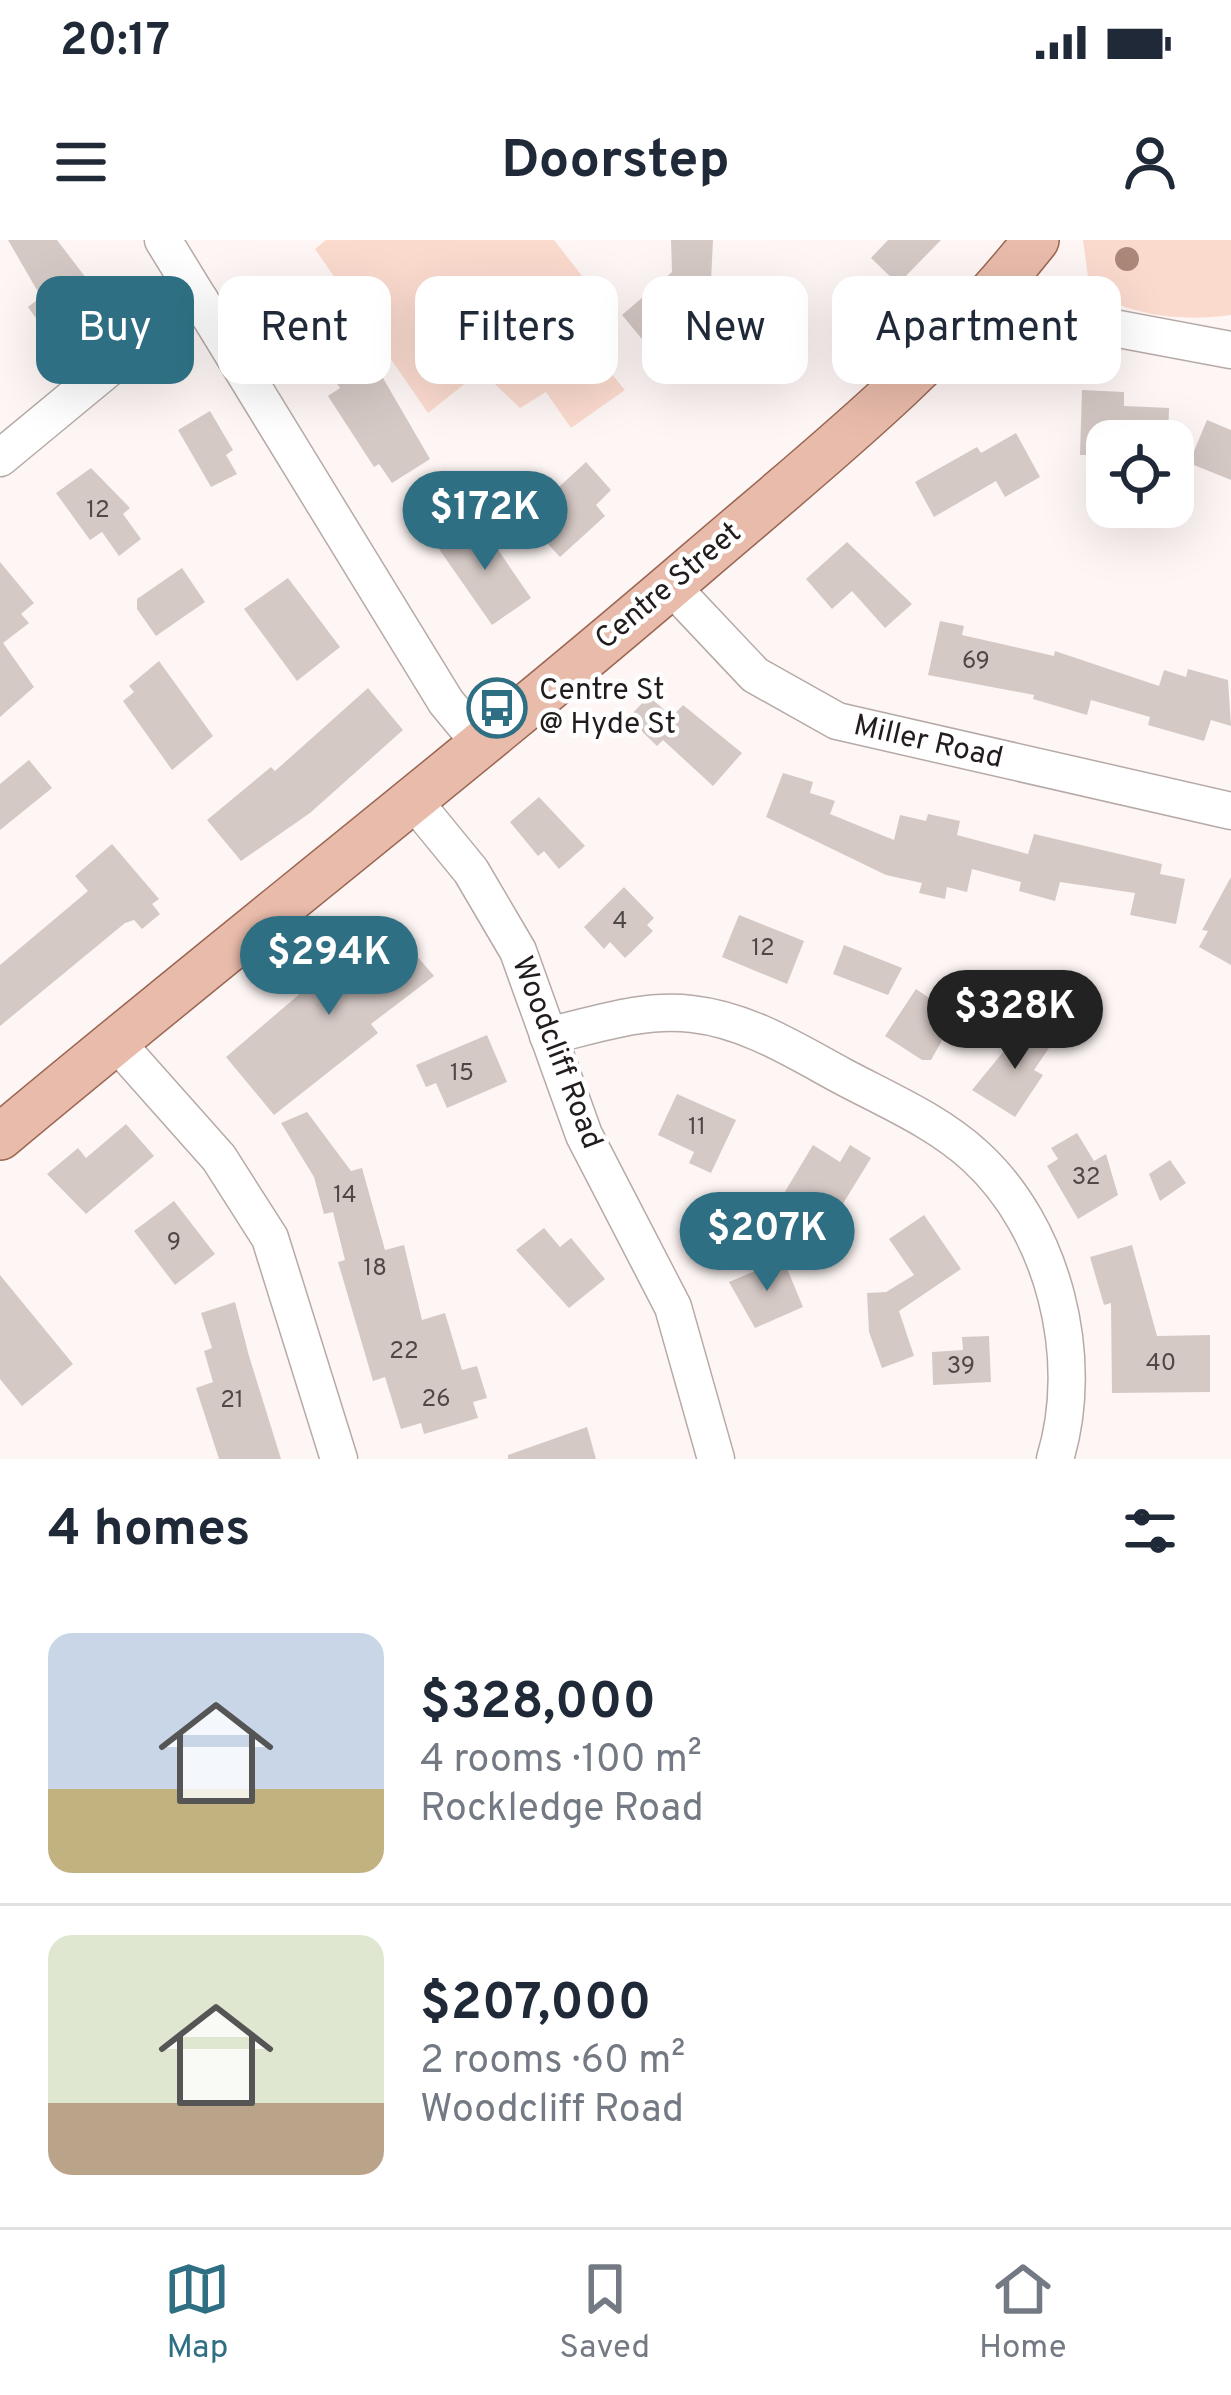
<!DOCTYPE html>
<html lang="en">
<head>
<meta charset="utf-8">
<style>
	body { margin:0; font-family:Overpass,sans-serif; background:#f2f2f3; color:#1f2937; height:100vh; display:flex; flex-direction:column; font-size:45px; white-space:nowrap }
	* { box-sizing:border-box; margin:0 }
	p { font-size:39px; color:#747a83 }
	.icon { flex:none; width:66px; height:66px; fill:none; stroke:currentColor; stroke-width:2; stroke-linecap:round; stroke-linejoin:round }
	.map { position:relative; height:1219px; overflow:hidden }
	.panel { display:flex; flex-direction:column; background:#fff; flex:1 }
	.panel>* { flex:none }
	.hud { position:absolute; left:36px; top:36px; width:1161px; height:108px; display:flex; gap:24px }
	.tools { position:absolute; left:1086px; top:180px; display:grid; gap:24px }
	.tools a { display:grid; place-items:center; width:108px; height:108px; border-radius:24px; background:#fff; box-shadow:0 12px 48px #0002; font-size:60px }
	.price { position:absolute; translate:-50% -102px; padding:0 27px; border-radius:42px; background:#2f6f83; color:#fff; font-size:39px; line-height:78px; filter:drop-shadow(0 3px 6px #0008) }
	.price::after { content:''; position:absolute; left:50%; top:72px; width:36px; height:27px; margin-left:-18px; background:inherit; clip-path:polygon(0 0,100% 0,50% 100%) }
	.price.active { background:#222; color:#fff }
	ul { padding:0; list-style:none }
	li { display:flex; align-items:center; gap:36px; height:300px; padding:0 48px }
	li+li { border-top:3px solid #e0e1e3 }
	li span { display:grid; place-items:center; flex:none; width:336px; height:240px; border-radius:24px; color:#555 }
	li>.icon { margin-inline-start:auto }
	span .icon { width:144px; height:144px; fill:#fffc; stroke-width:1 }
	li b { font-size:51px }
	h2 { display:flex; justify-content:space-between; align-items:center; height:144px; padding:0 48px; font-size:51px }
	.tag { padding:0 42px; border-radius:24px; background:#fff; box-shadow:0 12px 48px #0002; font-size:42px; line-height:108px }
	.tag.active { background:#2f6f83; color:#fff }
	.status { display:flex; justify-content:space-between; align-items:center; height:84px; padding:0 60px; background:#fff; direction:ltr }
	.status svg { height:33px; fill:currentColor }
	header { display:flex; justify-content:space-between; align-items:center; height:156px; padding:0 48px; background:#fff; font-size:54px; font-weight:700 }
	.tab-bar { display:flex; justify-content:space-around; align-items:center; height:168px; border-top:3px solid #e0e1e3; background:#fff; font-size:33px; color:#747a83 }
	.tab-bar a { display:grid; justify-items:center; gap:6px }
	.tab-bar .active { color:#2f6f83 }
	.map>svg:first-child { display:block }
	.green { fill:#fbdace }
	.building { fill:#d5c9c5 }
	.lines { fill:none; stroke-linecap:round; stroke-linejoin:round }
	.minor-casing { stroke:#b6aaa6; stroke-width:39 }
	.major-casing { stroke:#9a6653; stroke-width:48 }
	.minor { stroke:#fff; stroke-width:36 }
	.major { stroke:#e9bbaa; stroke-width:45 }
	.tree { fill:#ab8779 }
	.labels { text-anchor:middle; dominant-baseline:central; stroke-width:9; stroke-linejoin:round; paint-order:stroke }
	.number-label { font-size:24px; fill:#4f4846 }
	.street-label { font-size:30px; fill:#221d1c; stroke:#fff }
	.poi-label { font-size:30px; fill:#221d1c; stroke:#fff; text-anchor:start }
</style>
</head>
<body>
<div class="status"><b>20:17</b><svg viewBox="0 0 49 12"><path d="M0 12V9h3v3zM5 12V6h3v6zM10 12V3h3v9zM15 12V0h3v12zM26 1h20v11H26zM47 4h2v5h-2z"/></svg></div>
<header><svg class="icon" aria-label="menu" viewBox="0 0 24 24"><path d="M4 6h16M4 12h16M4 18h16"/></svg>Doorstep<svg class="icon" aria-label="person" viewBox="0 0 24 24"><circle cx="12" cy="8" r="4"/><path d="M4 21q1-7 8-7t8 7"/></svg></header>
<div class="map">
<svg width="1231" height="1219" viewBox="0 0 1231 1219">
	<rect width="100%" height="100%" fill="#fef6f4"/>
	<g class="green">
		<polygon points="326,0 554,0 608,69 576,91 625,150 571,188 546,152 520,168 481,131 428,173 315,9"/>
		<path d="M1083,0H1231V75C1181,82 1133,76 1090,51Z"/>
	</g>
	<g class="building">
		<polygon points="8,0 57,0 102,59 51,99 28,67 41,57"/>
		<polygon points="671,0 713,0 711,40 725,58 652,111 622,75 672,32"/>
		<polygon points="888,0 941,0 898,44 871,18"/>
		<polygon points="333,52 430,219 392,243 379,224 374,227 328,156 340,148 293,79"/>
		<polygon points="1082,150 1124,152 1124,166 1169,168 1168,201 1107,201 1107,215 1080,215"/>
		<polygon points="210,171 233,210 226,215 237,234 211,247 178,190"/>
		<polygon points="1207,180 1231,190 1231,240 1189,223"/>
		<polygon points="1016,193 1040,237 1005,257 996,241 934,277 915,242 977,207 981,213"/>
		<polygon points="586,222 611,250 596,265 605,276 560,317 515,268 539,247 548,257"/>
		<polygon points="91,228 130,268 123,274 141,299 119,316 102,292 90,300 56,253"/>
		<polygon points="479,282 531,358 492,385 439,309"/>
		<polygon points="847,302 912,364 885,388 852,351 832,369 806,339"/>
		<polygon points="0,322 34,363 21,374 29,383 3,403 34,447 0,477"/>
		<polygon points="182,328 205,362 156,396 137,369 137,359"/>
		<polygon points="288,338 340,407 297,441 244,369"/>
		<polygon points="940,381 964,386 962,395 1054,416 1055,411 1159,446 1164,430 1186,437 1188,429 1228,440 1231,486 1211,480 1204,501 1148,485 1150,477 1091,460 1087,475 1033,459 1034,455 928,435"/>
		<polygon points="159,421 213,496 172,530 123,461 134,452 129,446"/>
		<polygon points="368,448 403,490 310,573 241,621 207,580 271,527 275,531"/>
		<polygon points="649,456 672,477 683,465 742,513 713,546 663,500 657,506 628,478"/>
		<polygon points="29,520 52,548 0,590 0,544"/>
		<polygon points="783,533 813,542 810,553 835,561 830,574 894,600 900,575 926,581 928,574 960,581 957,595 1028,614 1034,594 1162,624 1160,634 1185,639 1176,684 1130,675 1135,653 1060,642 1055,661 1019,651 1021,642 972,629 967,652 947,647 945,659 919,653 922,643 886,635 766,577"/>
		<polygon points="539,557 585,606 559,629 544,611 538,616 510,582"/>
		<polygon points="112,604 159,659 152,664 160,674 142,689 134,680 125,683 0,786 0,725 88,651 75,636"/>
		<polygon points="1231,637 1231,725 1199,707 1208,691 1202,690"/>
		<polygon points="624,647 654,678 647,685 653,691 625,718 610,702 604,709 584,687"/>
		<polygon points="739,675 804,701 787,744 722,717"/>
		<polygon points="386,680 434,736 371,784 378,793 274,875 226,817"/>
		<polygon points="844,705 902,728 888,755 833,734"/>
		<polygon points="916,749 956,776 931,820 922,820 885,796"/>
		<polygon points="1026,784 1053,802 1034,830 1043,835 1015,877 972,850"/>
		<polygon points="487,795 507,842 447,868 436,843 426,847 416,825"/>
		<polygon points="677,854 736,880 711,933 689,923 694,912 658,895"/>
		<polygon points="307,872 351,931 362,928 385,1010 404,1005 422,1080 445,1073 462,1130 477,1126 487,1158 473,1162 478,1178 424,1194 421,1183 401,1189 385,1137 373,1141 338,1022 345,1020 333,972 324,974 314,937 281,883"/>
		<polygon points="126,884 154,916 86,974 47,934 78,908 86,918"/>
		<polygon points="1077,893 1094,921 1106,914 1118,955 1078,979 1047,926 1058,919 1051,908"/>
		<polygon points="813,905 840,922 850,905 871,918 828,988 783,955"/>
		<polygon points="1170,920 1186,943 1160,961 1149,934"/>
		<polygon points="174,961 215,1014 175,1045 134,991"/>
		<polygon points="924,975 961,1029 899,1071 914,1116 882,1128 869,1092 867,1053 886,1052 914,1035 889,999"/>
		<polygon points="544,988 560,1007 571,998 605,1039 569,1068 516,1010"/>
		<polygon points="1132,1005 1157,1096 1210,1095 1210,1152 1112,1153 1111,1063 1104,1065 1090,1017"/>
		<polygon points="783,1019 803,1067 755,1088 729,1042"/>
		<polygon points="0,1035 73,1124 22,1166 0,1139"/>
		<polygon points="235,1062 249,1116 281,1219 219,1219 196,1148 213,1142 204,1111 212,1108 201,1073"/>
		<polygon points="989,1096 991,1142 933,1145 932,1112 963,1110 962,1097"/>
		<polygon points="587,1187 596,1219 508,1219 508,1215"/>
	</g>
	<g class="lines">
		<g class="minor-casing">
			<g id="minor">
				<polyline points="163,0 446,462 480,503"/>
				<polyline points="998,48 1060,78 1231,110"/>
				<polyline points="0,218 144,99 200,60"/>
				<polyline points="671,346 755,435 837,481 1231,571"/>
				<polyline points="412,559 471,631 518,711 584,895 673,1067 716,1219"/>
				<path d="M548,796C595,785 643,768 692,774C747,780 794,810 842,836C887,860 937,881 975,916C1054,988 1086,1118 1055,1219"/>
				<polyline points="115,801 219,918 270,998 339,1219"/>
			</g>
		</g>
		<g class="major-casing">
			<path id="major" d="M0,897C232,703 472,517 702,319C821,217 938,124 1036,0"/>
		</g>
		<use href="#minor" class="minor"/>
		<use href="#major" class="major"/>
	</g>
	<circle class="tree" cx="1127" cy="19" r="12"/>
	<defs>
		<g id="bus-ring" transform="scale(3)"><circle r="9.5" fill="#fff" stroke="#2f6f83" stroke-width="1.5"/><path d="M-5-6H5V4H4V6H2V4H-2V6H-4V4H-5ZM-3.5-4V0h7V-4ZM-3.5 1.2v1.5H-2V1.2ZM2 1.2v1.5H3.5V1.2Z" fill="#2f6f83"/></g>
	</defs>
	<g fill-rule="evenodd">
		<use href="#bus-ring" x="497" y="468"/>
	</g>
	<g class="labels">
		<g class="number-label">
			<text x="98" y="271">12</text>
			<text x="976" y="422">69</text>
			<text x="620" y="682">4</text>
			<text x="763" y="709">12</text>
			<text x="462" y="834">15</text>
			<text x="697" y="888">11</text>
			<text x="1086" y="938">32</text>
			<text x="345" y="956">14</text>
			<text x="174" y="1003">9</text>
			<text x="375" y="1029">18</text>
			<text x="404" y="1112">22</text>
			<text x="1161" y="1124">40</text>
			<text x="961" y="1127">39</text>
			<text x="436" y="1160">26</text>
			<text x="232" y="1161">21</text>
		</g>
		<g class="street-label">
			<text transform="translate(669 347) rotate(-40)">Centre Street</text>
			<text transform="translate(928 503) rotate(13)">Miller Road</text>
			<text transform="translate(556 813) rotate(69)">Woodcliff Road</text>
		</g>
		<g class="poi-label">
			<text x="539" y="451">Centre St<tspan x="539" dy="34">@ Hyde St</tspan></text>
		</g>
	</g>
</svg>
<div class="tools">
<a><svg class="icon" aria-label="locate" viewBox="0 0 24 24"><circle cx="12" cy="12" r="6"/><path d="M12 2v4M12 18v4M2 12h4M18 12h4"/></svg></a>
</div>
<b class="price" style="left:485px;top:333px">$172K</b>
<b class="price" style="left:329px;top:778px">$294K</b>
<b class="price active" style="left:1015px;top:832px">$328K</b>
<b class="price" style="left:767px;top:1054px">$207K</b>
<div class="hud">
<a class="tag active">Buy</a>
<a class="tag">Rent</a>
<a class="tag">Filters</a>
<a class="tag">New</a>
<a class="tag">Apartment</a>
</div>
</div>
<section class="panel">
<h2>4 homes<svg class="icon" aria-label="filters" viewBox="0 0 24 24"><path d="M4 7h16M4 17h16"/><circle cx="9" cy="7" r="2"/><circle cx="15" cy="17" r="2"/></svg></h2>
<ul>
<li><span style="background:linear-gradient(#c9d6e8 65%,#c2b280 0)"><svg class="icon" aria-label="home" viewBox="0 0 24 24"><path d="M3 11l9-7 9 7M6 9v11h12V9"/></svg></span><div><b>$328,000</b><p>4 rooms · 100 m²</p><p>Rockledge Road</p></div></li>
<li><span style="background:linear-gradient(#dfe7d0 70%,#b9a48a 0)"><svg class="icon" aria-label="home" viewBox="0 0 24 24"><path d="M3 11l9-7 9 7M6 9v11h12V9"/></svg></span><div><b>$207,000</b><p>2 rooms · 60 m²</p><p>Woodcliff Road</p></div></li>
</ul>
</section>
<nav class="tab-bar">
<a class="active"><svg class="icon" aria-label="map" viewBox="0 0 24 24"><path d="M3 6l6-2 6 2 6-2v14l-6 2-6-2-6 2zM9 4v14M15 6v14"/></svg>Map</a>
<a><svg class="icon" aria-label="saved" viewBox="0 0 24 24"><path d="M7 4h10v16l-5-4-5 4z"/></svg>Saved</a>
<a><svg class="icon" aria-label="home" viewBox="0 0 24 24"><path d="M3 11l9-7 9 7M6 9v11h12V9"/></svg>Home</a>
</nav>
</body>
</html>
